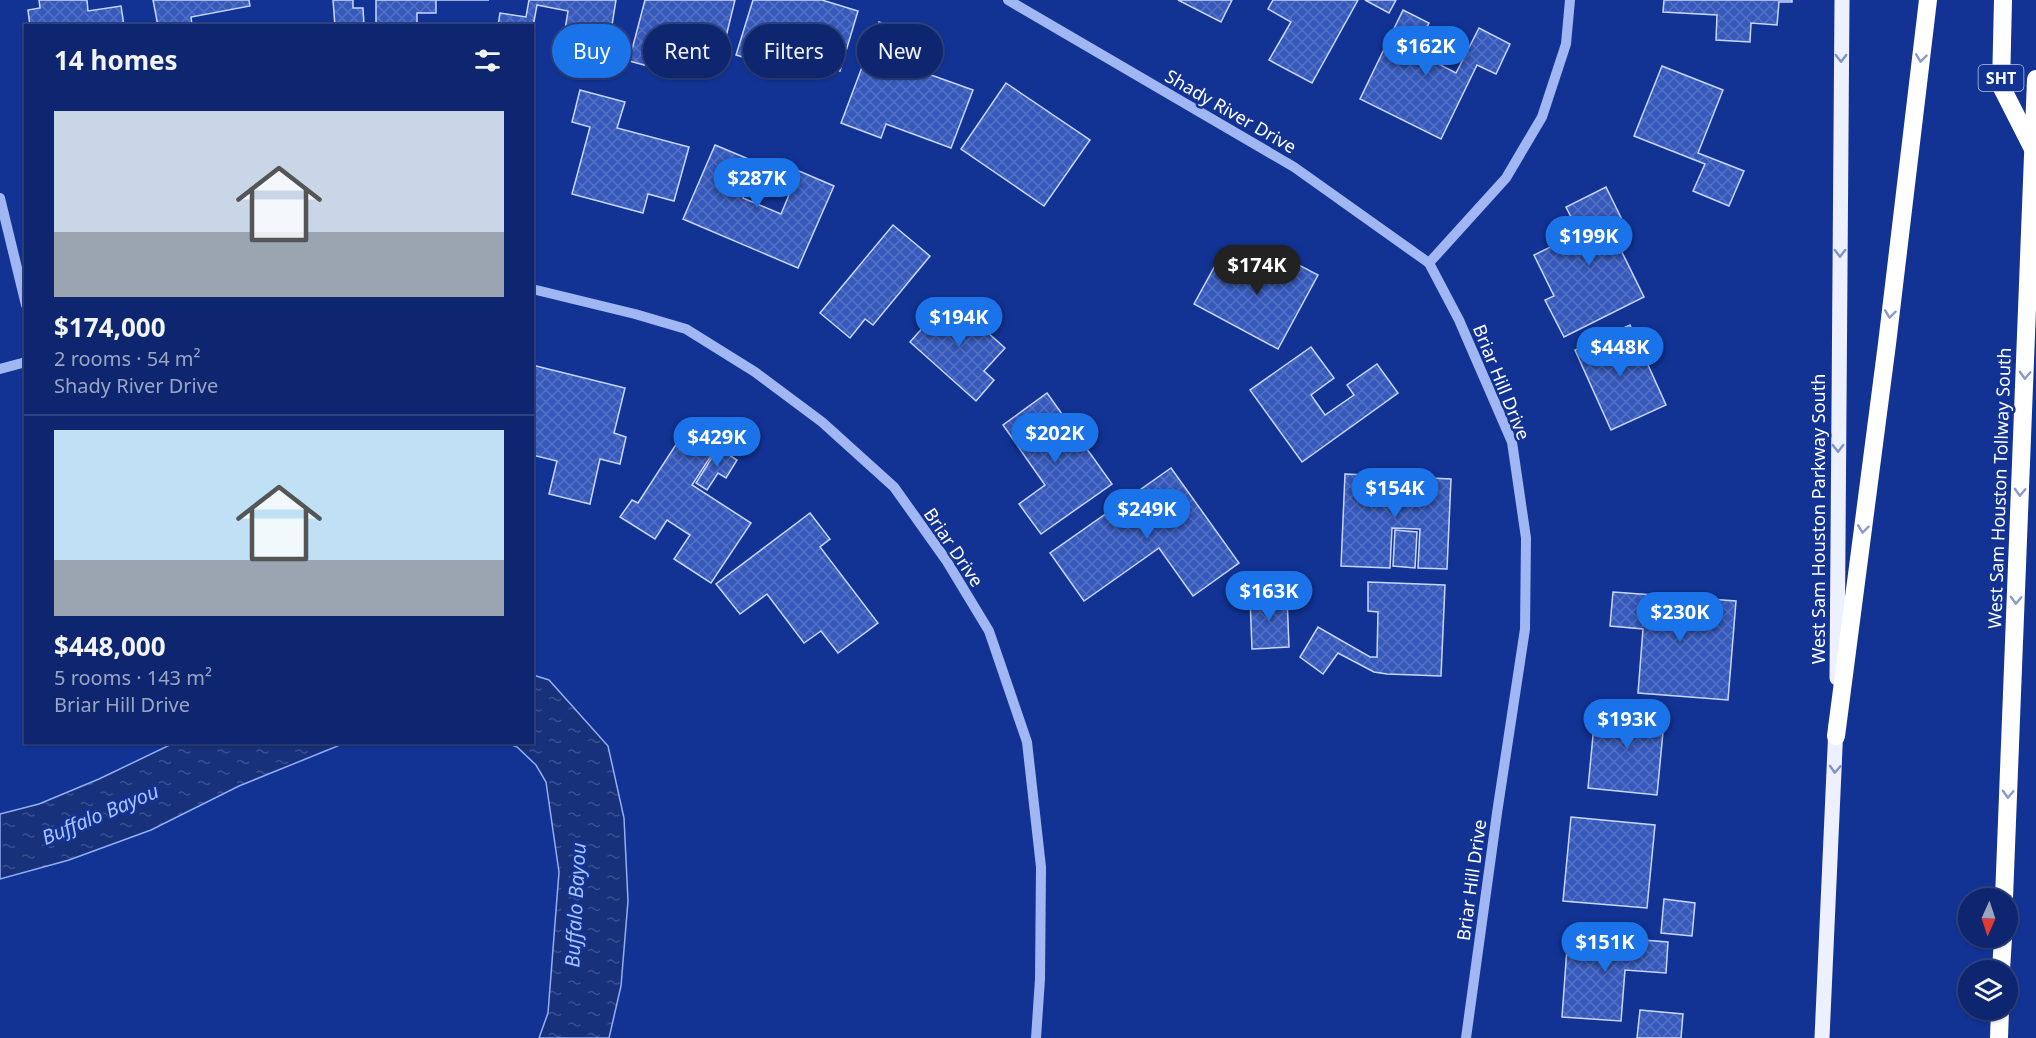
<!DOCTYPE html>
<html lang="en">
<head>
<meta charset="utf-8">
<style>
	body { margin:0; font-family:"Noto Sans",sans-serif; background:#172e74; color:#f1f3f6; height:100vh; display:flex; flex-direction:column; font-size:22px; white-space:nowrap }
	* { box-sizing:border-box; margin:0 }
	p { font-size:20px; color:#9ba5c3 }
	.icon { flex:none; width:33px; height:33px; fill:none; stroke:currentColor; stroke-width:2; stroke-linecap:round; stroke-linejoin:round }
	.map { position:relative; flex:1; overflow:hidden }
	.details { position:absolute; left:24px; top:24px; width:510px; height:720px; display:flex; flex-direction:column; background:#0e266f; border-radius:0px; box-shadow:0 2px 4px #0004,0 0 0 2px #2e4382 }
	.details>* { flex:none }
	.banner { position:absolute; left:552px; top:24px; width:570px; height:54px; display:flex; gap:12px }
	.needle { width:39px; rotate:183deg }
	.controls { position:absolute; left:1958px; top:888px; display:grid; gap:12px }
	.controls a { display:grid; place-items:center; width:60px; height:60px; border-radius:50%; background:#0e266f; box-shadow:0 2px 4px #0004,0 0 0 2px #2e4382; font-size:30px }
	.price { position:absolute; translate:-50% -51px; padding:0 14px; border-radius:21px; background:#1a73e8; color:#fff; font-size:20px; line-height:39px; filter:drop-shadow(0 2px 3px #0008) }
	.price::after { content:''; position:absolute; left:50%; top:36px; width:18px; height:14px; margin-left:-9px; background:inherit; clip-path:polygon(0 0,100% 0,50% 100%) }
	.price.active { background:#222; color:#fff }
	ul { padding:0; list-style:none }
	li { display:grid; align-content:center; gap:12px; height:318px; padding:0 30px }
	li+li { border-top:2px solid #2e4382 }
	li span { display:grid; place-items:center; height:186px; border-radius:0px; color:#555 }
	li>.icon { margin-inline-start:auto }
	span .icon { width:108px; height:108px; fill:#fffc; stroke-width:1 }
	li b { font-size:26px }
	h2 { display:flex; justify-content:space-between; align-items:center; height:72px; padding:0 30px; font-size:26px }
	.chip { padding:0 21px; border-radius:27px; background:#0e266f; box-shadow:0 2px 4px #0004,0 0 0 2px #2e4382; font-size:21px; line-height:54px }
	.chip.active { background:#1a73e8; color:#fff }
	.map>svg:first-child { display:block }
	.water { fill:url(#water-ripples); stroke:#92aef6; stroke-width:1.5 }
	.building { fill:url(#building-cross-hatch); stroke:#c8d6fd; stroke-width:1.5 }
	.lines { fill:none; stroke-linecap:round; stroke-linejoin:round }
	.minor { stroke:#a0b7f3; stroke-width:10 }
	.major { stroke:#ecf0ff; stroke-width:15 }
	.highway { stroke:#fff; stroke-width:18 }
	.oneway { stroke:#7f92ca }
	.oneway2 { stroke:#8899ca }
	.labels { text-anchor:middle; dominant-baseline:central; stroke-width:5; stroke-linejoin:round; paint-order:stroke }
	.shield { fill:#123394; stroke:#b8c2df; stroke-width:1.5 }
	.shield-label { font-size:16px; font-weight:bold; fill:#fff }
	.street-label { font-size:18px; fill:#fff; stroke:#123394 }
	.water-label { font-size:20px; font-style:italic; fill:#acc2fa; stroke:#123394 }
</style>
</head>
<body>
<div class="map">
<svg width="2036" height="1038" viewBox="0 0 2036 1038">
	<defs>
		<pattern id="water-ripples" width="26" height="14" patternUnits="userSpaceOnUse" patternTransform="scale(1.5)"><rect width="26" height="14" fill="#18317b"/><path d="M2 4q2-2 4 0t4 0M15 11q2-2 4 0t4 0" fill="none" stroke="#3b508f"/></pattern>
		<pattern id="building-cross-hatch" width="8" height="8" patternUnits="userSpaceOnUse" patternTransform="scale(1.5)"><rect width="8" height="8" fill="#3659bb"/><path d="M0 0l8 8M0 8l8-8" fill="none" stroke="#5472c5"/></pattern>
	</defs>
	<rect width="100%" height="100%" fill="#123394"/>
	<g class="water">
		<polygon points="533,675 549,680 608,746 624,818 628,901 621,986 609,1038 539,1038 548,1013 559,872 546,782 536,765 517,747 506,743 532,742"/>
		<polygon points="176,742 345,743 239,786 151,830 69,860 0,879 0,814 39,804 99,779"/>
	</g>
	<g class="building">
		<polygon points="39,0 87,0 88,11 121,6 124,26 30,26 28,10 40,8"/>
		<polygon points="153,0 249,0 250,6 191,17 192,25 158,26"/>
		<polygon points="333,0 353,0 353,8 363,8 364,26 335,26"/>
		<polygon points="376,0 489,0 436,0 436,13 417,13 417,26 376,26"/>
		<polygon points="529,0 616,0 608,50 563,42 568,11 537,5 532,32 532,26 498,26 500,13 526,17"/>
		<polygon points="645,0 735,0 723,49 656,32 648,66 629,61"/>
		<polygon points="753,0 822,0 858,11 840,71 770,50 766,64 736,55"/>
		<polygon points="1178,0 1232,0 1221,22"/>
		<polygon points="1273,0 1358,0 1312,83 1269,60 1291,22 1268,9"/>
		<polygon points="1365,0 1396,0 1389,13"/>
		<polygon points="1664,0 1792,0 1792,2 1779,2 1777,25 1751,23 1750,42 1716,40 1717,15 1663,12"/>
		<polygon points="1403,10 1429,23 1415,52 1456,73 1479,28 1510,44 1496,74 1477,65 1441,139 1360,99"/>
		<polygon points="879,22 917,36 906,66 973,90 951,148 886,124 881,138 841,123"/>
		<polygon points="1662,66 1723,90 1698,153 1744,171 1729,206 1693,191 1705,164 1634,136"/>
		<polygon points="1006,83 1090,140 1044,206 961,149"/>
		<polygon points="580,90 625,102 617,128 689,147 674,201 648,194 643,213 572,194 590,127 572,122"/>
		<polygon points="715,145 758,163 743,198 781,214 799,171 834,186 798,268 683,219"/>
		<polygon points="1606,187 1628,232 1615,238 1644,297 1564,337 1545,300 1554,296 1534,255 1579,233 1566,207"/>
		<polygon points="893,225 930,256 873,325 865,319 850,338 820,313"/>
		<polygon points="1223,251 1265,274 1276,253 1318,275 1278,349 1194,304"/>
		<polygon points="949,298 1005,348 984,371 994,380 976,401 910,342"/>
		<polygon points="1630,325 1666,405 1611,430 1575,350"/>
		<polygon points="1311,347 1334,378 1311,395 1325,415 1354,395 1347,385 1377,364 1398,393 1302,462 1250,390"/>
		<polygon points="532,365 625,388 614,433 626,437 620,464 600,459 590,504 549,494 557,461 532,455"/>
		<polygon points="1047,393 1112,484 1041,534 1019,504 1045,485 1003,425"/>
		<polygon points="690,423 720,442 692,485 751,523 711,583 674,559 690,535 667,520 655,539 620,517 632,500 638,503"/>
		<polygon points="718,448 737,460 726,478 718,473 707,490 696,483"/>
		<polygon points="1171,468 1239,563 1193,596 1159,548 1084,601 1050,553"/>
		<polygon points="1345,474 1451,479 1447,569 1418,568 1420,529 1392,528 1390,568 1341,566"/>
		<polygon points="810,513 830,539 820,547 878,623 838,653 821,631 804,643 767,594 740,614 716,584"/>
		<polygon points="1395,530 1417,532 1415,568 1393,566"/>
		<polygon points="1368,582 1445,585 1441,676 1387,674 1374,672 1338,653 1323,674 1300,657 1318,627 1370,657 1377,657 1378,612 1368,611"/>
		<polygon points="1613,592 1736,601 1728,700 1638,693 1643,629 1610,626"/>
		<polygon points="1287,596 1289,647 1252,649 1250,597"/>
		<polygon points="1596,704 1665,711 1657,795 1588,788"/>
		<polygon points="1571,817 1655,825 1647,908 1563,901"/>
		<polygon points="1664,899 1695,903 1692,936 1661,933"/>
		<polygon points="1568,934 1668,942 1666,973 1625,970 1621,1021 1562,1017"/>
		<polygon points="1640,1010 1683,1014 1681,1038 1637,1038"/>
	</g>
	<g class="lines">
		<g class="minor">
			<polyline points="1008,0 1294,167 1429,263 1459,320 1512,442 1526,538 1525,629 1497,813 1466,1038"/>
			<polyline points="0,198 26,305"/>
			<polyline points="1429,263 1506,178 1542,117 1566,44 1570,0"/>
			<polyline points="532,289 635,314 686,329 755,372 822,422 894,487 946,560 989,631 1027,742 1041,867 1040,979 1036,1038"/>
			<polyline points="0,369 26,362"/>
		</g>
		<g class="major">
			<polyline points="1837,678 1842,0"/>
			<polyline points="1822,1038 1836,726"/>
		</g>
		<g class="highway">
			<polyline points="2003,0 2001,86 2032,147"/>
			<polyline points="1836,736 1887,344 1928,0"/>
			<polyline points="2004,898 2036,79"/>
			<polyline points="2001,970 2003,938"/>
			<polyline points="1999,1038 2000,1010"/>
		</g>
	</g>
	<defs><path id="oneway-chevron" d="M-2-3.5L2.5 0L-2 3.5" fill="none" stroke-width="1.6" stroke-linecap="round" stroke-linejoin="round" transform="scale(1.5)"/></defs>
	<g class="oneway">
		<use href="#oneway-chevron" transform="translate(1841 58) rotate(90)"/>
		<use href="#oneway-chevron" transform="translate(1840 253) rotate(90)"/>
		<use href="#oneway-chevron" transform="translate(1838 448) rotate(90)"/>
		<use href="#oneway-chevron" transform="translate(1835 769) rotate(93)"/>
	</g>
	<g class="oneway2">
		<use href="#oneway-chevron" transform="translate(1921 58) rotate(97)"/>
		<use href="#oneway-chevron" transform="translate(1890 314) rotate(97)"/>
		<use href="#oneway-chevron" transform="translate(2025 375) rotate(92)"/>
		<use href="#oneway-chevron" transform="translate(2020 492) rotate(92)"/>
		<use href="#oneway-chevron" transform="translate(1863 529) rotate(97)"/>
		<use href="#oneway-chevron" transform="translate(2016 600) rotate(92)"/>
		<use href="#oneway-chevron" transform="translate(2008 794) rotate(92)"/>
	</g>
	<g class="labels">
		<rect class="shield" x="1978.5" y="65" width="45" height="26" rx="4.5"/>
		<g class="shield-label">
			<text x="2001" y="78">SHT</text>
		</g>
		<g class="street-label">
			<text transform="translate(1231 111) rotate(30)">Shady River Drive</text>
			<text transform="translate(1502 382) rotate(68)">Briar Hill Drive</text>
			<text transform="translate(1999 488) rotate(-88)">West Sam Houston Tollway South</text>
			<text transform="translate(1818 519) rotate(-90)">West Sam Houston Parkway South</text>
			<text transform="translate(954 547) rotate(56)">Briar Drive</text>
			<text transform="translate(1471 880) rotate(-82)">Briar Hill Drive</text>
		</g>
		<g class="water-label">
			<text transform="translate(100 814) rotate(-23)">Buffalo Bayou</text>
			<text transform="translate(575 905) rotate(-87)">Buffalo Bayou</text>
		</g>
	</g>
</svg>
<div class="controls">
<a><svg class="needle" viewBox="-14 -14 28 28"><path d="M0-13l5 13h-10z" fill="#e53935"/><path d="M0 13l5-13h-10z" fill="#9ba5c3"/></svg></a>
<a><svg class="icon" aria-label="layers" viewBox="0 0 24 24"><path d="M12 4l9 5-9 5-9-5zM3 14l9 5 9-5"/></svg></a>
</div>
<b class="price" style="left:1426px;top:77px">$162K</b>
<b class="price" style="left:757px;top:209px">$287K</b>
<b class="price" style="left:1589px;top:267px">$199K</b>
<b class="price active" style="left:1257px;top:296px">$174K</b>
<b class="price" style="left:959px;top:348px">$194K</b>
<b class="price" style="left:1620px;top:378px">$448K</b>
<b class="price" style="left:1055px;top:464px">$202K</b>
<b class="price" style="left:717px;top:468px">$429K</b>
<b class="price" style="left:1395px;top:519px">$154K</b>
<b class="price" style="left:1147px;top:540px">$249K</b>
<b class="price" style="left:1269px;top:622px">$163K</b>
<b class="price" style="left:1680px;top:643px">$230K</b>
<b class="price" style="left:1627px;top:750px">$193K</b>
<b class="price" style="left:1605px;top:973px">$151K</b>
<div class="banner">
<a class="chip active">Buy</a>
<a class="chip">Rent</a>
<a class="chip">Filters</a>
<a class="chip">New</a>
</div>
<section class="details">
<h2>14 homes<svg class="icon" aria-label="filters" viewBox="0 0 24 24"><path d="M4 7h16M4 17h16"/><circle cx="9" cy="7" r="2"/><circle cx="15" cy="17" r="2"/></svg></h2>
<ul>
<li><span style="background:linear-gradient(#c9d6e8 65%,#9aa5b1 0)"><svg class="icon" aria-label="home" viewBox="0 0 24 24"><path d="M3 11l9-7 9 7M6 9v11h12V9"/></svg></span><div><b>$174,000</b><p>2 rooms · 54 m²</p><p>Shady River Drive</p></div></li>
<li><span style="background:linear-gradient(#bfe0f5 70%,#9aa5b1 0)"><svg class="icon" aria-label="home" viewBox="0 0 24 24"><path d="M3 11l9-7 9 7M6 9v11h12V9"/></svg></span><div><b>$448,000</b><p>5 rooms · 143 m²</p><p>Briar Hill Drive</p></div></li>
</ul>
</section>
</div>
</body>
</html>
